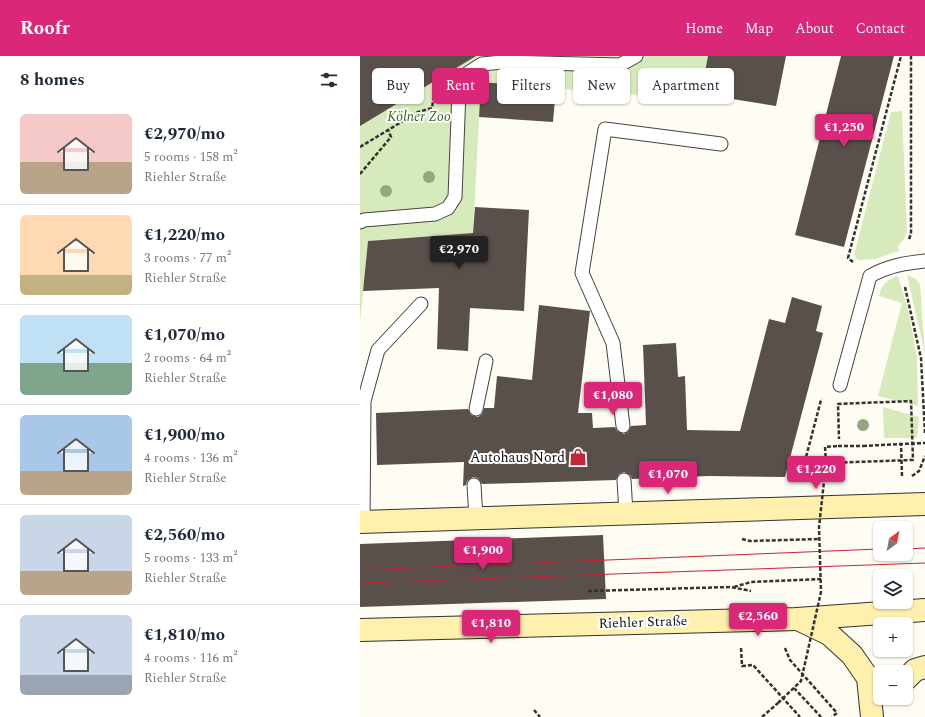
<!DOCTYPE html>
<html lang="en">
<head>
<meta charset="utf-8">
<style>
	body { margin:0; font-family:Spectral,serif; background:#f6f6f7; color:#1f2937; height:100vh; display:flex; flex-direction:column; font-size:15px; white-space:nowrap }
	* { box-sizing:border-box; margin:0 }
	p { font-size:13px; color:#747a83 }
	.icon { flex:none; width:22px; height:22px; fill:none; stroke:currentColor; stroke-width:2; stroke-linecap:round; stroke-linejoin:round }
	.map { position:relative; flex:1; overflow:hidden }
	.sheet { display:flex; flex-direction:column; background:#fff; width:360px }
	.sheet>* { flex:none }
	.banner { position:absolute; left:12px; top:12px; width:380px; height:36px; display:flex; gap:8px }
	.needle { width:26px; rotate:32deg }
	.tools { position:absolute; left:513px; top:465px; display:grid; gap:8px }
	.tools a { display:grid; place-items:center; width:40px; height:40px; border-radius:6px; background:#fff; box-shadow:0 1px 3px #0004; font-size:20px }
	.price { position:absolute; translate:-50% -34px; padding:0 9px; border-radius:4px; background:#db2777; color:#fff; font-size:13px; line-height:26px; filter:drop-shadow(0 1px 2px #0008) }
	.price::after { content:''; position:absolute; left:50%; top:24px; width:12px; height:9px; margin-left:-6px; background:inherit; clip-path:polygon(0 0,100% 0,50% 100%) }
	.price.selected { background:#222; color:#fff }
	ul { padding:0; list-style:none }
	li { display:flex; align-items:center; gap:12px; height:100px; padding:0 20px }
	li+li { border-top:1px solid #e0e1e3 }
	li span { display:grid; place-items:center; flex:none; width:112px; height:80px; border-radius:6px; color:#555 }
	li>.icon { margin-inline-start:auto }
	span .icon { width:48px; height:48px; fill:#fffc; stroke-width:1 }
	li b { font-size:17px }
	h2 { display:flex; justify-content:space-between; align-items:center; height:48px; padding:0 20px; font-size:17px }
	.pill { padding:0 14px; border-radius:6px; background:#fff; box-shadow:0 1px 3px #0004; font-size:14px; line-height:36px }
	.pill.selected { background:#db2777; color:#fff }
	header { display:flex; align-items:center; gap:24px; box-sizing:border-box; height:56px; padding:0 20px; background:#db2777; color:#fff }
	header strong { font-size:19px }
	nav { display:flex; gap:22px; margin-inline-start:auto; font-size:14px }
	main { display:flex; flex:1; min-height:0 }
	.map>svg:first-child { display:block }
	.green { fill:#d7eabc }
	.building { fill:#59504c }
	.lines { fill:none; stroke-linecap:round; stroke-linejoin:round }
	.lane-casing { stroke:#434343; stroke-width:15 }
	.secondary-casing { stroke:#323232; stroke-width:24 }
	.path { stroke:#323232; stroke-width:2.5; stroke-dasharray:4 2; stroke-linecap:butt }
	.lane { stroke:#fff; stroke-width:13 }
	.secondary { stroke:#fff0ae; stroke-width:22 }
	.tram { stroke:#c22638; stroke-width:1 }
	.path-bridge { stroke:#323232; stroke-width:2.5; stroke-dasharray:4 2; stroke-linecap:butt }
	.tree { fill:#8fab7e }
	.labels { text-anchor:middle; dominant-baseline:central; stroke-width:4; stroke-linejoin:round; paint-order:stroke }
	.park-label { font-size:14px; font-style:italic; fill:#33691f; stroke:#fff }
	.poi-label { font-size:14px; fill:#101010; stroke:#fff; text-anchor:end }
	.street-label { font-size:14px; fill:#101010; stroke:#fff }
</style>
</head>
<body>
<header>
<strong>Roofr</strong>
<nav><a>Home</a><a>Map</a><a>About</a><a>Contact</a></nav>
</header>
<main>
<section class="sheet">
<h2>8 homes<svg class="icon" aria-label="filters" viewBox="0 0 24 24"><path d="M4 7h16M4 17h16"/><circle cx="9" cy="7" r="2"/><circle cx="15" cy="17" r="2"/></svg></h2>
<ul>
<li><span style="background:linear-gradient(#f6c9c9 60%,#b9a48a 0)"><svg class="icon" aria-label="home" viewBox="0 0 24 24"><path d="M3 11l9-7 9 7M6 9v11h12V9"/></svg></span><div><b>€2,970/mo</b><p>5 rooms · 158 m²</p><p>Riehler Straße</p></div></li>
<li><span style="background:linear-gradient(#ffd9b3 75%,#c2b280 0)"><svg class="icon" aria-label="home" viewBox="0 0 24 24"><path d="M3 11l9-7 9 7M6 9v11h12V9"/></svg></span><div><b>€1,220/mo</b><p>3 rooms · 77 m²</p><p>Riehler Straße</p></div></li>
<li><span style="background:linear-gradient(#bfe0f5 60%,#7fa58c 0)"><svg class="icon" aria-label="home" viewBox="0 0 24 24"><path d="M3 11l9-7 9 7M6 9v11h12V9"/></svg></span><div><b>€1,070/mo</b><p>2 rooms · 64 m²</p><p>Riehler Straße</p></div></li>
<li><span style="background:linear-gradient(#a9c7e8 70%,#b9a48a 0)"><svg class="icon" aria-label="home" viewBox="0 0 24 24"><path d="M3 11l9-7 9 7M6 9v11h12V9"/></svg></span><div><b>€1,900/mo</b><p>4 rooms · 136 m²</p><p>Riehler Straße</p></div></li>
<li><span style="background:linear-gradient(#c9d6e8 70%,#b9a48a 0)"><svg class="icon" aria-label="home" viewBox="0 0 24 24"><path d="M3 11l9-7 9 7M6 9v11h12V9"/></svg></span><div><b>€2,560/mo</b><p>5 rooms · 133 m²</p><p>Riehler Straße</p></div></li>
<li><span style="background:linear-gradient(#c9d6e8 75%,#9aa5b1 0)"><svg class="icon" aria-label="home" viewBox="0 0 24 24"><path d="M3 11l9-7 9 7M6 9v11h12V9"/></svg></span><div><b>€1,810/mo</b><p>4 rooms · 116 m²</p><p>Riehler Straße</p></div></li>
</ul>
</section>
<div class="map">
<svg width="565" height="661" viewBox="0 0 565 661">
	<rect width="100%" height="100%" fill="#fffcf3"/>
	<g class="green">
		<polygon points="0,0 426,0 416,50 341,38 301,41 121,26 113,177 8,185 0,267"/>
		<polygon points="542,55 547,174 544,183 538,190 539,195 515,203 498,204 494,199 531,56"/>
		<polygon points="547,219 556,223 560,229 565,298"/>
		<path d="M538,220L549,257L557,303L558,350L518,340L542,247L519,240C522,228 526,224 538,220Z"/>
		<polygon points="523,351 559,361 557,382 524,382"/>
	</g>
	<g class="building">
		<polygon points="0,0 116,0 0,70"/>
		<polygon points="348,0 426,0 416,50 341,38"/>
		<polygon points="481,0 534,0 484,191 435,179"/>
		<polygon points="121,26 196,32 193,66 119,61"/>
		<polygon points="115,151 169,154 164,255 110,252 108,295 77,293 79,232 3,235 8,185 113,177"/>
		<polygon points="432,241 462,250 456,275 463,277 425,421 349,420 272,423 270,419 264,416 259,418 256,424 161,427 122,428 118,422 113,421 107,425 106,429 103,430 104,406 17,409 16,357 108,353 111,359 118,361 122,358 124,352 134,352 137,320 172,324 179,249 230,255 218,357 232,357 233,372 255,371 257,375 264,378 268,376 271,370 286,369 283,289 316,287 318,321 325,320 327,374 380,375 409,263 425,267"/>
		<polygon points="243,479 246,543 0,551 0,488"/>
	</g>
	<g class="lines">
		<g class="lane-casing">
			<g id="lane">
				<polyline points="0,166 4,164 75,158 88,152 95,141 99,34 108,17 122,8 142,6 260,9 276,0"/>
				<path d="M480,329L510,220C528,210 545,207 565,205"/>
				<polyline points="116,353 126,305"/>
				<polyline points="263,370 253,287 222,217 245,73 361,88"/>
				<polyline points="264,424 266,457"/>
				<polyline points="114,429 116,463"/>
				<polyline points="3,466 4,345 18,294 61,248"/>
			</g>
		</g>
		<g class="secondary-casing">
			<g id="secondary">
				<polyline points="0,466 565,448"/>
				<polyline points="438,563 469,578 492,599 508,622 512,661"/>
				<polyline points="0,574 437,563 565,554"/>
				<polyline points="546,623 555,614 565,611"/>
			</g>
		</g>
		<g class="path">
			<polyline points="0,91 58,56 72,52 74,38"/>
			<polyline points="0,118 31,81 28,74"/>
			<polyline points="549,183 551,178 551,0"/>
			<polyline points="493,206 488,202 541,0"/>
			<polyline points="545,231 561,302 565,378"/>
			<polyline points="503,390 541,388"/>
			<polyline points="466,407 465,391 478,390"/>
			<polyline points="542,420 541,388 565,387"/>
			<polyline points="552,420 559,415 565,400"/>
			<polyline points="440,424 461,344 462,343"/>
			<polyline points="382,483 390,485 460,483"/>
			<polyline points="374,531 391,526 461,523"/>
			<polyline points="228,535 371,531 391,535"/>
			<polyline points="381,592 382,610 393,609 440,661"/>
			<polyline points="425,592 430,604 477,657 472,661"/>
			<polyline points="434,632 461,661"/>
			<polyline points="174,654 180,661"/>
			<polyline points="402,661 418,647"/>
		</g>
		<use href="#lane" class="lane"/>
		<use href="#secondary" class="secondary"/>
		<g class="tram">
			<polyline points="546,493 565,492"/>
			<polyline points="0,514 520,493"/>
			<polyline points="0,527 565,507"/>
		</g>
		<g class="path-bridge">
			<polyline points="478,390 503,390"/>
			<polyline points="418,647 441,625 461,536 459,471 466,407 553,404 551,345 478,348 479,383"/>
		</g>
	</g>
	<g class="tree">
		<circle cx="69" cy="121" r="6"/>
		<circle cx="26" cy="135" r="6"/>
		<circle cx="503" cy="369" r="6"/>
	</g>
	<defs>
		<g id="shop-bare" transform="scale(1.38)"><path d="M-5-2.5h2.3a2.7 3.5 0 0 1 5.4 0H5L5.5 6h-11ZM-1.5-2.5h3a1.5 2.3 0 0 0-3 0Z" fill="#c22638" stroke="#fff" stroke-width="2.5" paint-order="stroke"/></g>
	</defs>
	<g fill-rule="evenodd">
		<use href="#shop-bare" x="218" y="401"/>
	</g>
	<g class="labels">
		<g class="park-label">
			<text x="59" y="60">Kölner Zoo</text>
		</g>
		<g class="poi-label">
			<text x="205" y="401">Autohaus Nord</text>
		</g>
		<g class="street-label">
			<text transform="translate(283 566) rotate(-2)">Riehler Straße</text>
		</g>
	</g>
</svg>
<div class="tools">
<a><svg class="needle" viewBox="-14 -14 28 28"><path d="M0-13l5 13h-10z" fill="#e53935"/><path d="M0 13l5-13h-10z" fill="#747a83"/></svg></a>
<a><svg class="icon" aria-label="layers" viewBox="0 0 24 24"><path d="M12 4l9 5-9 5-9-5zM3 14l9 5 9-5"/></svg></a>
<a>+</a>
<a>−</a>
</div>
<b class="price" style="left:484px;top:92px">€1,250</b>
<b class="price selected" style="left:99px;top:214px">€2,970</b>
<b class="price" style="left:253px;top:360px">€1,080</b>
<b class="price" style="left:456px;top:434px">€1,220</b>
<b class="price" style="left:308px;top:439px">€1,070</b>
<b class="price" style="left:123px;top:515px">€1,900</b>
<b class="price" style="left:398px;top:581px">€2,560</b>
<b class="price" style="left:131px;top:588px">€1,810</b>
<div class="banner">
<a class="pill">Buy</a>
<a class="pill selected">Rent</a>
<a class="pill">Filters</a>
<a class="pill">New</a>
<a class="pill">Apartment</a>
</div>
</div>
</main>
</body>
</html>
